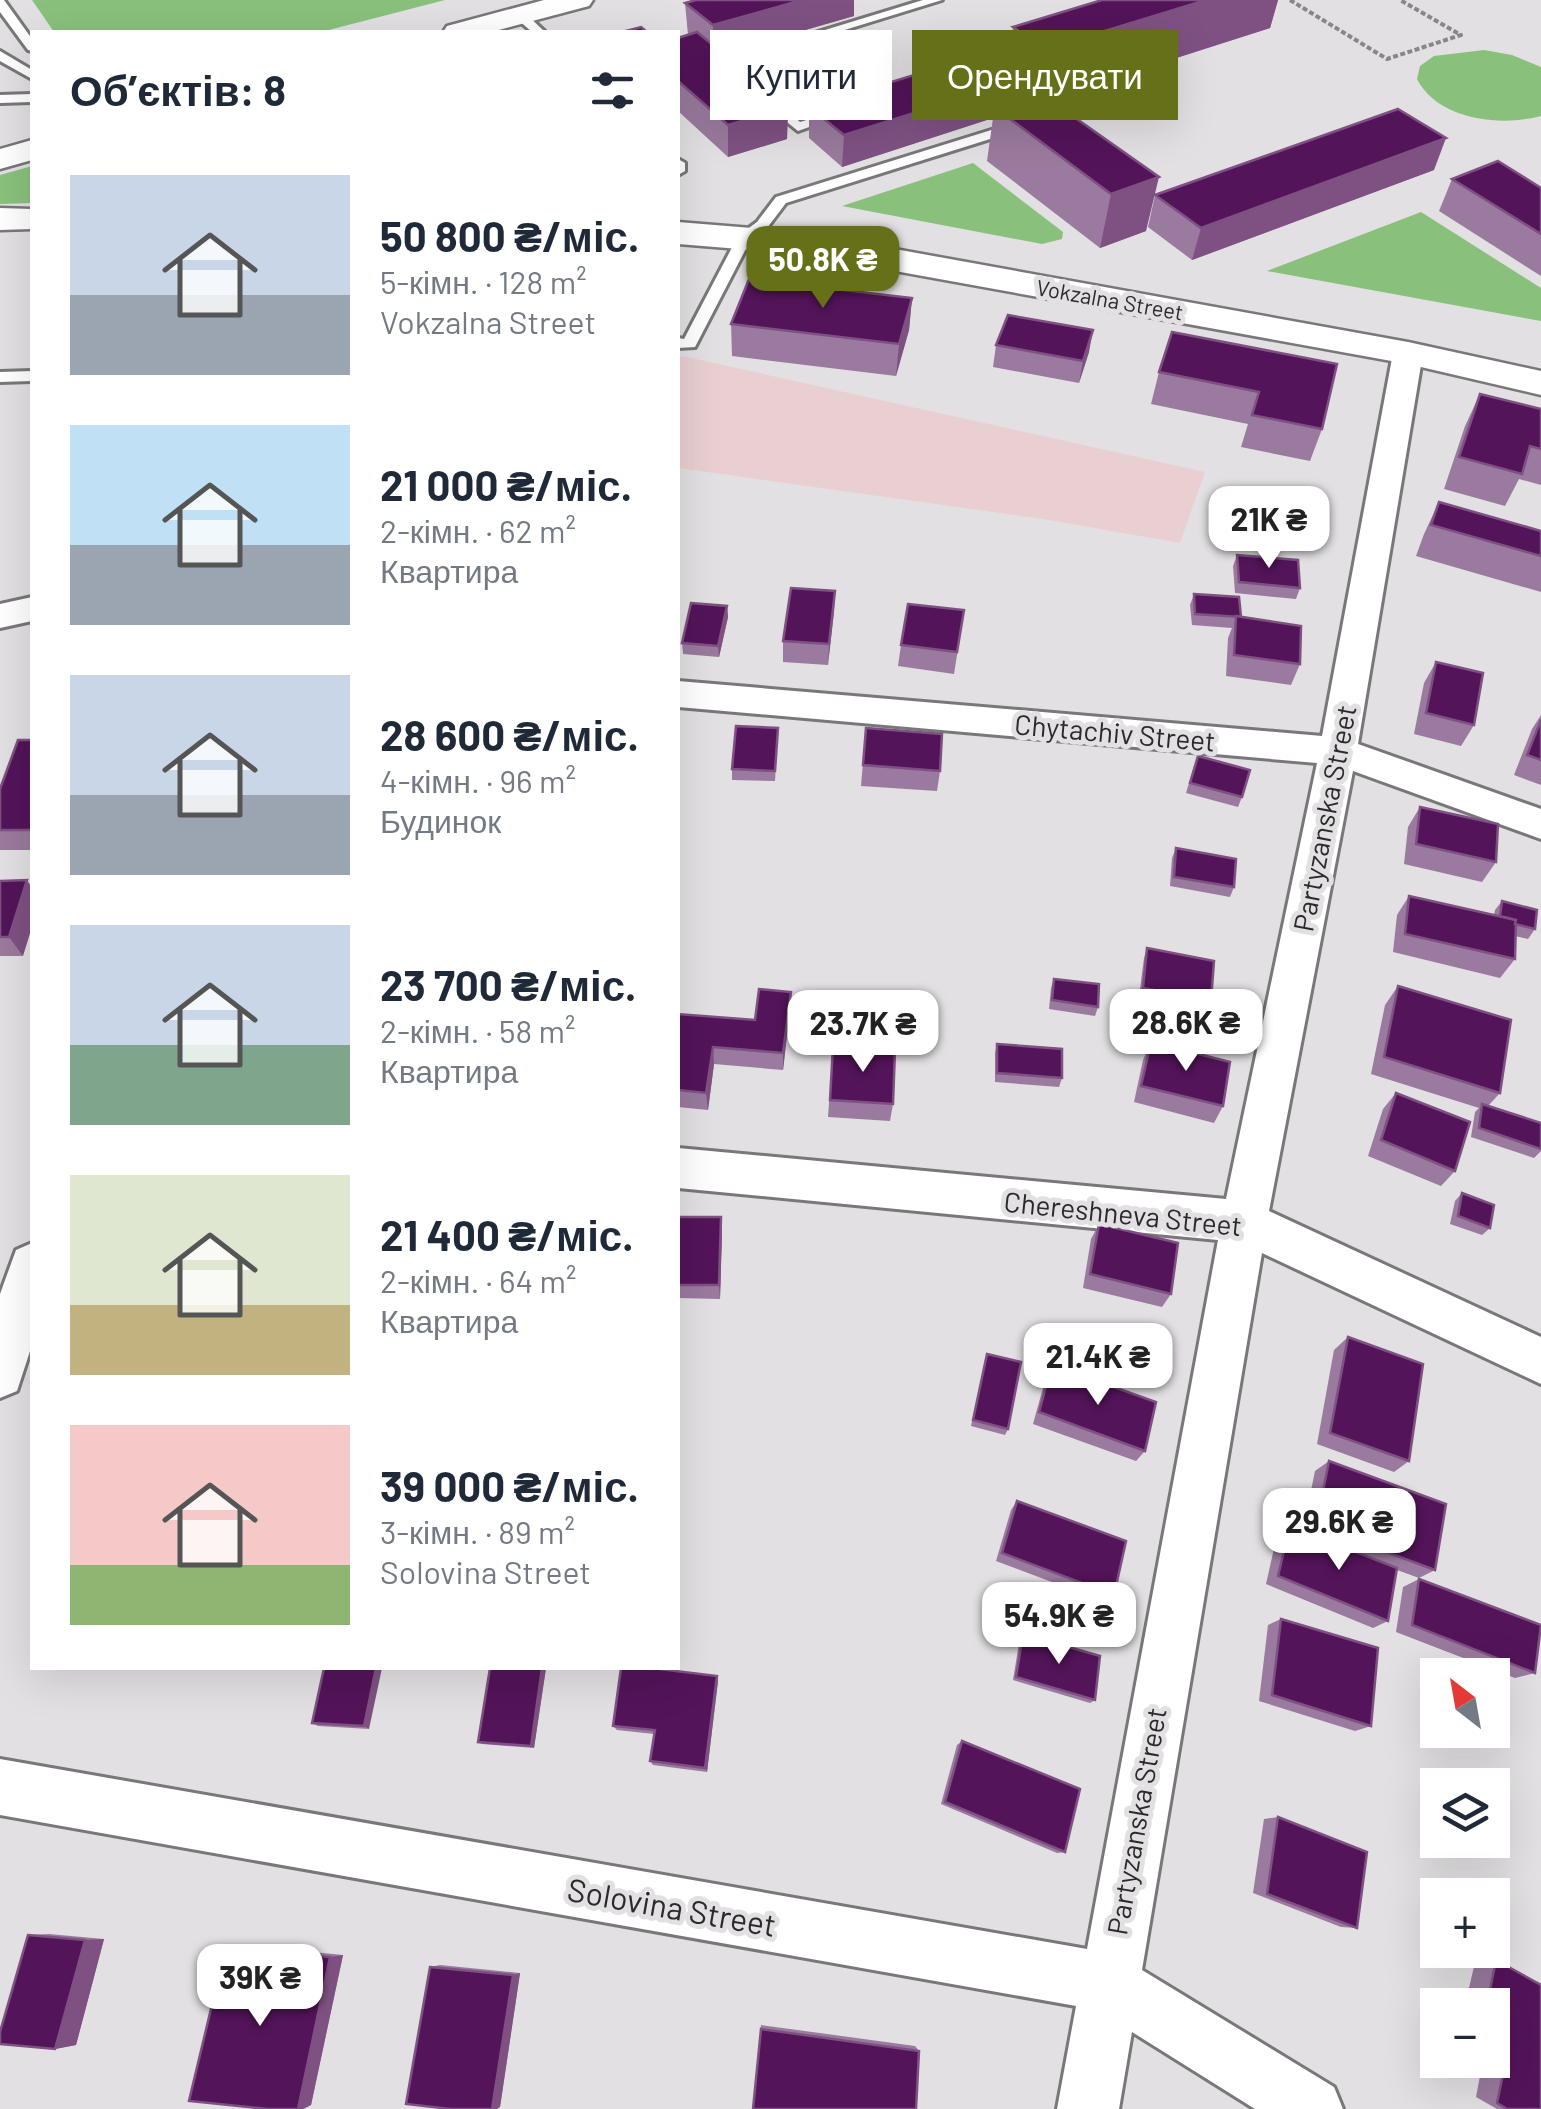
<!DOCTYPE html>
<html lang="uk">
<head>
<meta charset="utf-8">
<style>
	body { margin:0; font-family:Barlow,sans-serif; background:#f2f2f3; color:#1f2937; height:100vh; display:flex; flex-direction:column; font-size:38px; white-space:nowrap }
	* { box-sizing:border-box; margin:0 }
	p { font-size:32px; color:#747a83 }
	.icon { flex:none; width:55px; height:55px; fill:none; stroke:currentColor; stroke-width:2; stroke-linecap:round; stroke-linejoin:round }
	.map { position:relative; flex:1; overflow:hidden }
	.drawer { position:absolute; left:30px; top:30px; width:650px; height:1640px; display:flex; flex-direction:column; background:#fff; border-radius:0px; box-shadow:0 10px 40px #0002 }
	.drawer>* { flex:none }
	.guide { position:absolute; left:710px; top:30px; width:680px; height:90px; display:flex; gap:20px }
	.needle { width:65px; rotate:329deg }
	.buttons { position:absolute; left:1420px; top:1658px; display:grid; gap:20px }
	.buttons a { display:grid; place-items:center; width:90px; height:90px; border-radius:0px; background:#fff; box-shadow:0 10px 40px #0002; font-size:50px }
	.price { position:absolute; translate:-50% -85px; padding:0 22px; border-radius:20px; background:#fff; color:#222; font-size:32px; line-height:65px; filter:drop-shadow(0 2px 5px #0008) }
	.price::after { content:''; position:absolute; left:50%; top:60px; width:30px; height:22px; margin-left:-15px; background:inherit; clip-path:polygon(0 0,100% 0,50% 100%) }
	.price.current { background:#667019; color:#fff }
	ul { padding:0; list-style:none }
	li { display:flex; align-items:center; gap:30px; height:250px; padding:0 40px }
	li span { display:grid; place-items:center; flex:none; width:280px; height:200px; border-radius:0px; color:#555 }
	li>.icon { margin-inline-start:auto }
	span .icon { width:120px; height:120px; fill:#fffc; stroke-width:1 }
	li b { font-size:42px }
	h2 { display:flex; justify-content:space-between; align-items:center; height:120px; padding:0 40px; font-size:42px }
	.tag { padding:0 35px; border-radius:0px; background:#fff; box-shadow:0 10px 40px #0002; font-size:35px; line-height:90px }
	.tag.current { background:#667019; color:#fff }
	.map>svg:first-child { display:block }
	.industrial { fill:#eacfd2 }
	.green { fill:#89c17c }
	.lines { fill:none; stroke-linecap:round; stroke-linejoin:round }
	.lane-casing { stroke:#797779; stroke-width:6 }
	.street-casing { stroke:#797779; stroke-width:6 }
	.secondary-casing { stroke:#797779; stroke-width:5 }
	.primary-casing { stroke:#797779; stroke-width:5 }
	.path { stroke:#888788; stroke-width:4; stroke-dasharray:5 2.5; stroke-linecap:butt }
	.lane { fill:#fff; fill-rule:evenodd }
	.street { fill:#fff; fill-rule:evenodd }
	.secondary { fill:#fff; fill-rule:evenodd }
	.primary { fill:#fff; fill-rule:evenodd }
	.wall { fill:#9a7a9e }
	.shaded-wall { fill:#7e5182 }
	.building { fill:#531459; stroke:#7e5182; stroke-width:2.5 }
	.labels { text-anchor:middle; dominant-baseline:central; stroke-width:10; stroke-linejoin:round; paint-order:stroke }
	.far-street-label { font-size:22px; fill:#2b2a2b; stroke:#e2e0e2 }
	.street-label { font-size:28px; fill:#2b2a2b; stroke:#e2e0e2 }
	.near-street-label { font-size:32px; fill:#2b2a2b; stroke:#e2e0e2 }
</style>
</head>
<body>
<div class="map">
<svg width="1541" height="2109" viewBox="0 0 1541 2109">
	<rect width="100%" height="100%" fill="#e2e0e2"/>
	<polygon class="industrial" points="678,356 687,357 1205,472 1180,543 1043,519 678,468"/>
	<g class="green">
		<polygon points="32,0 445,0 321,32 54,32"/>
		<path d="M1484,50L1512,55L1541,67V116C1500,127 1438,120 1417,79L1420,66L1434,56Z"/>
		<polygon points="973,163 1063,232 1062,239 1042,244 842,206"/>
		<polygon points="32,166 32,203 0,204 0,175"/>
		<polygon points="1421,212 1541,288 1541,321 1267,271"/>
	</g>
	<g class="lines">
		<g class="lane-casing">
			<g id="lane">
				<polygon points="0,0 4,0 32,39 32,51 28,50 0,12"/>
				<polygon points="923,0 942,0 731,65 720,62"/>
				<polygon points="516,12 524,12 545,32 532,32 516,18"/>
				<polygon points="0,51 32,70 32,79 0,61"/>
				<polygon points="1037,51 1043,55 1042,58 948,86 941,82"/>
				<polygon points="32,94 32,102 0,103 0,95"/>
				<polygon points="761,95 771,95 800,122 836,111 843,115 798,131 761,101"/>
				<polygon points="1017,122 1024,126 1022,129 786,203 767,228 751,239 695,347 678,348 678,338 684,339 738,236 757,222 776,197"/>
				<polygon points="678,159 685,163 685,171 678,175"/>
				<polygon points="32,371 32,381 0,382 0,372"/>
			</g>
		</g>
		<g class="street-casing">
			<g id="street">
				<polygon points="1408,344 1418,347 1423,353 1358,744 1541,809 1541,839 1353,771 1269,1211 1541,1337 1541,1384 1262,1253 1142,1970 1334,2087 1343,2109 1255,2109 1132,2032 1119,2109 1057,2109 1076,2006 0,1815 0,1759 1087,1949 1218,1240 678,1188 678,1148 1226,1199 1317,763 678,707 678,681 1322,736 1393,353 1398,347"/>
				<polygon points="32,597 32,621 0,628 0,604"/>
				<polygon points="32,1243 32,1345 17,1391 0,1398 0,1294 16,1250"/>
			</g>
		</g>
		<g class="secondary-casing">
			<g id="secondary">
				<polygon points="0,208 32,209 32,229 0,230"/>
				<polygon points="678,222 801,232 1408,342 1541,371 1541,395 1408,364 801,254 678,244"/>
			</g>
		</g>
		<g class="primary-casing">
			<g id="primary">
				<polygon points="544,0 593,0 589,6 491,32 443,32 447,26"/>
				<polygon points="32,140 32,160 0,169 0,149"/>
			</g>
		</g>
		<polyline class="path" points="1290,0 1387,59 1461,35 1400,0"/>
		<use href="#lane" class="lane"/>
		<use href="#street" class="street"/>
		<use href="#secondary" class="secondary"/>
		<use href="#primary" class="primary"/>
	</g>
	<g class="wall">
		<polygon points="696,0 854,0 854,16 723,54 788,107 787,139 728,157 678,111 678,38 688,35 685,3"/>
		<polygon points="1102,0 1278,0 1270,28 1049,99 1146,231 1100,248 987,161 993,118 842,167 809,138 809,107 994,107 1029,96 1006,79 1013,27"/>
		<polygon points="1434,170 1192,260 1148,227 1155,195"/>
		<polygon points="1452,179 1541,188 1541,276 1439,211"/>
		<polygon points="912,298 909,330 896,376 732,356 731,324"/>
		<polygon points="1172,332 1322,429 1310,461 1241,447 1248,424 1151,404 1159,372"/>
		<polygon points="996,345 1089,352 1079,383 993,367"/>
		<polygon points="1480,394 1541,409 1541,485 1519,479 1505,506 1444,489 1465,426"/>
		<polygon points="1439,502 1541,531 1541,592 1416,556 1424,534"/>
		<polygon points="1237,555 1300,588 1296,599 1235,593 1233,566"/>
		<polygon points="835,591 828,665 783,662 783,641"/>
		<polygon points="1194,594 1241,617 1300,664 1291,685 1226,676 1228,638 1232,628 1192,625 1190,605"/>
		<polygon points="727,606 728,617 719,657 683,654 682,643"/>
		<polygon points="964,610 954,674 898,666 901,645"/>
		<polygon points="1436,662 1474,725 1461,746 1414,734 1424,683"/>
		<polygon points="1541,715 1541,785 1514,775 1532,729"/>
		<polygon points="778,728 775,781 732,780 732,769"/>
		<polygon points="866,728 940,771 937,791 861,786"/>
		<polygon points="32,740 32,850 0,850 0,789"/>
		<polygon points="1194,766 1242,797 1238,807 1186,793"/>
		<polygon points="1420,807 1496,862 1482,882 1404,864 1408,827"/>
		<polygon points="1176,848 1234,887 1230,897 1170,886 1172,858"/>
		<polygon points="0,881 23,956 0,956"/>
		<polygon points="1409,896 1494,915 1495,910 1502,901 1535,929 1528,939 1515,936 1515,959 1500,978 1393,952 1397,915"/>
		<polygon points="1147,948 1211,1001 1206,1010 1139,997 1144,958"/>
		<polygon points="1054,979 1098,1007 1095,1016 1049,1009 1051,988"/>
		<polygon points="1398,986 1500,1093 1488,1106 1541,1123 1541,1151 1534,1158 1471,1137 1475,1112 1479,1108 1371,1074 1385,1005"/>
		<polygon points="791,992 790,1010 783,1070 714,1064 708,1110 678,1107 678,1014 755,1020"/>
		<polygon points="1151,1042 1223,1106 1214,1123 1134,1102 1143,1060"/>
		<polygon points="997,1044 1062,1078 1059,1087 995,1082 995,1053"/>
		<polygon points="833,1046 893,1104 890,1121 828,1117"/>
		<polygon points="1396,1093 1455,1171 1441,1186 1368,1156 1383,1109"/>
		<polygon points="1462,1193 1490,1228 1482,1235 1450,1224 1455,1201"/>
		<polygon points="678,1217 722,1232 720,1299 678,1298"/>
		<polygon points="1099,1224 1171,1294 1162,1307 1083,1288 1091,1239"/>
		<polygon points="1348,1337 1409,1461 1394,1472 1317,1444 1334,1350"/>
		<polygon points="987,1354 1008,1429 1005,1435 971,1426"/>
		<polygon points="1052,1365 1145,1451 1136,1461 1033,1424 1046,1377"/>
		<polygon points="1329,1461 1435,1570 1419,1578 1397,1570 1388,1621 1373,1628 1266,1584 1277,1535 1290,1526 1355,1552 1357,1540 1305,1520 1315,1471"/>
		<polygon points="1017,1501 1114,1595 1105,1602 996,1561 1011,1510"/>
		<polygon points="1419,1579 1535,1673 1515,1678 1396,1632 1403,1587"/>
		<polygon points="1281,1619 1371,1726 1355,1731 1259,1701 1268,1625"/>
		<polygon points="1023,1634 1095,1700 1090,1703 1013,1680 1020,1637"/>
		<polygon points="324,1668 369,1729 318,1726 312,1723"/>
		<polygon points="490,1668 546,1668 534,1748 482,1744 478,1742"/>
		<polygon points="718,1681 707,1772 653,1765 650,1761 654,1734 617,1730 613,1726"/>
		<polygon points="962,1741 1065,1852 1057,1853 941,1804 957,1745"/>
		<polygon points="1278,1817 1357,1928 1341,1927 1253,1893 1264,1819"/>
		<polygon points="49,1934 104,1939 76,2045 55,2049 28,1935"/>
		<polygon points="242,1945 343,1955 311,2105 303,2109 268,2109 226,1946"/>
		<polygon points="1476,1958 1496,1960 1541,2109 1497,2109 1476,2097 1483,2060 1492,2060 1492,2005 1465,2005"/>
		<polygon points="440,1965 520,1973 500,2107 430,1967"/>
		<polygon points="761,2025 915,2046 919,2051 753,2109"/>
	</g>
	<g class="shaded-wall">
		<polygon points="802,0 854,0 854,16 714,56 713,25"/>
		<polygon points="1206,0 1278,0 1270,28 1038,102 1046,49"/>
		<polygon points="997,87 993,118 842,167 844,135"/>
		<polygon points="788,107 787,139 728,157 728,125"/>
		<polygon points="1446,138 1434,170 1192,260 1201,228"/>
		<polygon points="1159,177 1146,231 1100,248 1111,194"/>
		<polygon points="912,298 909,330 896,376 899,344"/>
		<polygon points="1093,330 1089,352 1079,383 1083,361"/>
		<polygon points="835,591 834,612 828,665 829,644"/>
		<polygon points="727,606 728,617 719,657 718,646"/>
		<polygon points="27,880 32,888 32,927 23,956 9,937"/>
		<polygon points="791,992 790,1010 783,1070 783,1053"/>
		<polygon points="713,1047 714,1064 708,1110 706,1093"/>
		<polygon points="721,1217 722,1232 720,1299 719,1285"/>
		<polygon points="376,1668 382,1668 369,1729 364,1726"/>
		<polygon points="542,1668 546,1668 534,1748 531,1746"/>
		<polygon points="717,1676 718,1681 707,1772 705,1768"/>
		<polygon points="104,1939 76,2045 55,2049 85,1940"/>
		<polygon points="343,1955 311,2105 303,2109 298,2109 330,1957"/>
		<polygon points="520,1973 500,2107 497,2109 492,2109 513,1975"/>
	</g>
	<g class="building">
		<polygon points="696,0 802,0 713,25 685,3"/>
		<polygon points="1102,0 1206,0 1046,49 1013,27"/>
		<polygon points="641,27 647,32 622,32"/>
		<polygon points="697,32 788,107 728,125 678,81 678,38"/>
		<polygon points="960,61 997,87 844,135 809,107"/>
		<polygon points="1040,93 1159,177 1111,194 994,107"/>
		<polygon points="1398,109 1446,138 1201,228 1155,195"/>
		<polygon points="1498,161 1541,188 1541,234 1452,179"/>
		<polygon points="749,279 912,298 899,344 731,324"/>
		<polygon points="1008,315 1093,330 1083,361 996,345"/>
		<polygon points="1172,332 1337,364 1322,429 1252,415 1259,392 1159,372"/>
		<polygon points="1480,394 1541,409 1541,449 1530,446 1522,474 1459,457"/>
		<polygon points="1439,502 1541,531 1541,556 1431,525"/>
		<polygon points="1237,555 1298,560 1300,588 1239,582"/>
		<polygon points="791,588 835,591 829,644 783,641"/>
		<polygon points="1194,594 1239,597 1241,617 1195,614"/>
		<polygon points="691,603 727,606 718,646 682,643"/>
		<polygon points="908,604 964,610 957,652 901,645"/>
		<polygon points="1236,616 1301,626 1300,664 1234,655"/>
		<polygon points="1436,662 1483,673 1474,725 1426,713"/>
		<polygon points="1541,720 1541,760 1527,755"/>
		<polygon points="736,726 778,728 775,771 732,769"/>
		<polygon points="866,728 942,734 940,771 863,765"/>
		<polygon points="18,740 32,740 32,830 0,830 0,789"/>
		<polygon points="1198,756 1250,770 1242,797 1190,783"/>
		<polygon points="1420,807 1498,824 1496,862 1416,844"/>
		<polygon points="1176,848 1236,859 1234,887 1174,877"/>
		<polygon points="27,880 9,937 0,937 0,881"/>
		<polygon points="1409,896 1516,920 1515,959 1405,934"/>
		<polygon points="1502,901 1537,910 1535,929 1515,924 1516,920 1500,916"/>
		<polygon points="1147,948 1214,961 1211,1001 1143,988"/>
		<polygon points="1054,979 1099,984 1098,1007 1052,1000"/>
		<polygon points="1398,986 1511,1020 1500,1093 1384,1057"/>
		<polygon points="759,989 791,992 783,1053 713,1047 706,1093 678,1090 678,1014 755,1020"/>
		<polygon points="1151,1042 1230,1062 1223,1106 1141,1086"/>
		<polygon points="997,1044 1062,1049 1062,1078 997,1073"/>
		<polygon points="833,1046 895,1050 893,1104 830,1100"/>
		<polygon points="1396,1093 1470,1122 1455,1171 1381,1140"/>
		<polygon points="1482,1104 1541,1123 1541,1149 1479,1128"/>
		<polygon points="1462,1193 1494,1205 1490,1228 1458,1216"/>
		<polygon points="678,1217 721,1217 719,1285 678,1285"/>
		<polygon points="1099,1224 1178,1243 1171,1294 1090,1274"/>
		<polygon points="1348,1337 1423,1364 1409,1461 1330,1433"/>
		<polygon points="987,1354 1021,1362 1008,1429 973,1420"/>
		<polygon points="1052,1365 1156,1402 1145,1451 1039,1412"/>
		<polygon points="1329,1461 1446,1504 1435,1570 1370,1546 1372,1531 1319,1511"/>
		<polygon points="1017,1501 1126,1541 1114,1595 1002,1553"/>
		<polygon points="1290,1526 1397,1568 1388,1621 1278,1576"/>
		<polygon points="1419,1579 1541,1625 1535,1673 1412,1625"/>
		<polygon points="1281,1619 1378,1648 1371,1726 1272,1695"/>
		<polygon points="1023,1634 1100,1656 1095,1700 1016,1677"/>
		<polygon points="324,1668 376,1668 364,1726 312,1723"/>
		<polygon points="490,1668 542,1668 531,1746 478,1742"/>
		<polygon points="621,1668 651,1668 717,1676 705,1768 650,1761 655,1730 613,1726"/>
		<polygon points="962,1741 1080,1789 1065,1852 945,1802"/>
		<polygon points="1278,1817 1367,1852 1357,1928 1267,1894"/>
		<polygon points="28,1935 85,1940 55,2049 0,2044 0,2032"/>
		<polygon points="226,1946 330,1957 298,2109 268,2109 189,2101"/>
		<polygon points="1496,1960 1541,1985 1541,2109 1507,2109 1497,2103 1506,2060 1492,2053 1492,2005 1487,2005"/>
		<polygon points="430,1967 513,1975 492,2109 451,2109 406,2104"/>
		<polygon points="761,2029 919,2051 916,2109 753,2109"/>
	</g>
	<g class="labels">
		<g class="far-street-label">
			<text transform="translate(1110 299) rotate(10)">Vokzalna Street</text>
		</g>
		<g class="street-label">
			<text transform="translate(1115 732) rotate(5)">Chytachiv Street</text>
			<text transform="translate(1324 818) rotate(-79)">Partyzanska Street</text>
			<text transform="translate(1123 1213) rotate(6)">Chereshneva Street</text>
			<text transform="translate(1136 1821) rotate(-80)">Partyzanska Street</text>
		</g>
		<g class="near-street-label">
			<text transform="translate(672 1906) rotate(10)">Solovina Street</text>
		</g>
	</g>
</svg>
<div class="buttons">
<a><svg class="needle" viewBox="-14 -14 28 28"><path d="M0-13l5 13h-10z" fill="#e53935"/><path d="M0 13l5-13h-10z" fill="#747a83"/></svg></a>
<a><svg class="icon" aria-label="layers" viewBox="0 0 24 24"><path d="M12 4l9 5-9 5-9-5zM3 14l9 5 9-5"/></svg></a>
<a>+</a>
<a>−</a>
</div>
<b class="price current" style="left:823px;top:311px">50.8K ₴</b>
<b class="price" style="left:1269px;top:571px">21K ₴</b>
<b class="price" style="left:1186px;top:1074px">28.6K ₴</b>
<b class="price" style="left:863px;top:1075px">23.7K ₴</b>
<b class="price" style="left:1098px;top:1408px">21.4K ₴</b>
<b class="price" style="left:1339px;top:1573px">29.6K ₴</b>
<b class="price" style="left:1059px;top:1667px">54.9K ₴</b>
<b class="price" style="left:260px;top:2029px">39K ₴</b>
<div class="guide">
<a class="tag">Купити</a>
<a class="tag current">Орендувати</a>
</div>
<section class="drawer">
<h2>Об’єктів: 8<svg class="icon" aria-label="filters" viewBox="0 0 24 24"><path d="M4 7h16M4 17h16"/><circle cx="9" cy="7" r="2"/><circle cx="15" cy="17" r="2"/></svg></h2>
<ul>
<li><span style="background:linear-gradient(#c9d6e8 60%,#9aa5b1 0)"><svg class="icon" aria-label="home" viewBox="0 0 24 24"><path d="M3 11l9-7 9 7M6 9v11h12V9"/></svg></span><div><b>50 800 ₴/міс.</b><p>5-кімн. · 128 m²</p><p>Vokzalna Street</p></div></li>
<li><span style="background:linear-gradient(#bfe0f5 60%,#9aa5b1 0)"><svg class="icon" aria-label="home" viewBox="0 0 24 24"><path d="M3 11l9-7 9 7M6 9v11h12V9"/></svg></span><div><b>21 000 ₴/міс.</b><p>2-кімн. · 62 m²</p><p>Квартира</p></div></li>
<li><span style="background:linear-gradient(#c9d6e8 60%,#9aa5b1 0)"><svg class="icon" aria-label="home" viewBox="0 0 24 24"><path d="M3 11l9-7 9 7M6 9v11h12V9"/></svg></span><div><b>28 600 ₴/міс.</b><p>4-кімн. · 96 m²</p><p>Будинок</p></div></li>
<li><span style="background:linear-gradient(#c9d6e8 60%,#7fa58c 0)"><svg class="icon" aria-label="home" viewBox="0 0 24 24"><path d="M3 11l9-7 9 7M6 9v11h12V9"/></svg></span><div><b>23 700 ₴/міс.</b><p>2-кімн. · 58 m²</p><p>Квартира</p></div></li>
<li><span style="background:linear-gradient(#dfe7d0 65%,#c2b280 0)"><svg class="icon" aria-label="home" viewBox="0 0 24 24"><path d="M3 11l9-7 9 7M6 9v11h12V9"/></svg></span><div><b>21 400 ₴/міс.</b><p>2-кімн. · 64 m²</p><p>Квартира</p></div></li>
<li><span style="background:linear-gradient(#f6c9c9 70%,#8fb573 0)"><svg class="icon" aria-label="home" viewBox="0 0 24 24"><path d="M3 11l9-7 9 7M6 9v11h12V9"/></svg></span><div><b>39 000 ₴/міс.</b><p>3-кімн. · 89 m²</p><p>Solovina Street</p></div></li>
</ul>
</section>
</div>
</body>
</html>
